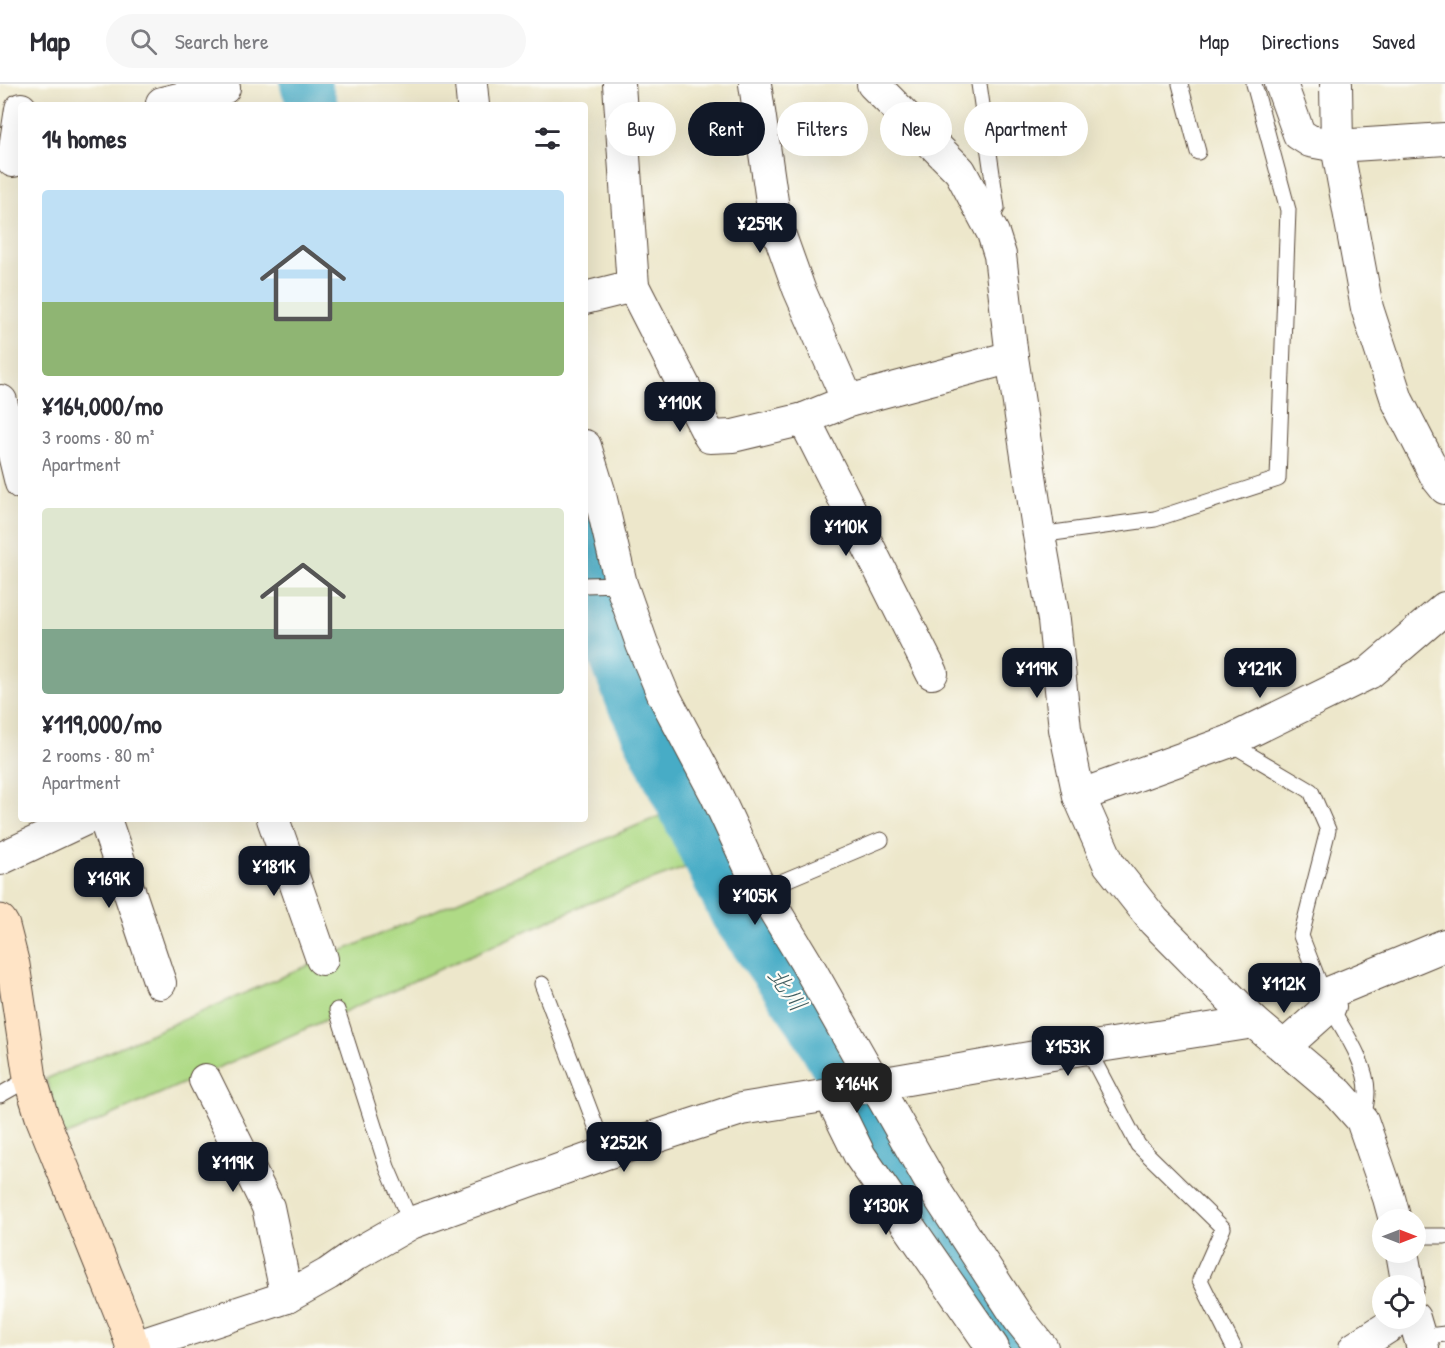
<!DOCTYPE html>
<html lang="en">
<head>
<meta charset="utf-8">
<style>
	body { margin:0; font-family:"Patrick Hand","Klee One",sans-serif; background:#f7f7f7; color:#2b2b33; height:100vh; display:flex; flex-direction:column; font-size:22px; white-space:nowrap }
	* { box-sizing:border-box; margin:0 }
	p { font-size:20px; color:#7c7c81 }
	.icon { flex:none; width:33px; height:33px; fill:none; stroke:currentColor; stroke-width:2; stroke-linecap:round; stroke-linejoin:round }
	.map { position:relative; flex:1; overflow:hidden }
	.sheet { position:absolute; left:18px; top:18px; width:570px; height:720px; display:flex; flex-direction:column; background:#fff; border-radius:6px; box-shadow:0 6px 24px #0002 }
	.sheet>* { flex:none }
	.banner { position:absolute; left:606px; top:18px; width:570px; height:54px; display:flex; gap:12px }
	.needle { width:39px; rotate:90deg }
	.buttons { position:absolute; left:1372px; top:1125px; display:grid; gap:12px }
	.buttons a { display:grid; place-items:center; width:54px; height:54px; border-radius:50%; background:#fff; box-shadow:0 6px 24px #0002; font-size:30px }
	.price { position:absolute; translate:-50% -51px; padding:0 14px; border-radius:12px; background:#111827; color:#fff; font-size:20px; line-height:39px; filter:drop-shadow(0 2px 3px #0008) }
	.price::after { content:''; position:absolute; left:50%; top:36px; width:18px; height:14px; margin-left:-9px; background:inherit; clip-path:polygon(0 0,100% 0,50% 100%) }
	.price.active { background:#222; color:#fff }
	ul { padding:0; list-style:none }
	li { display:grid; align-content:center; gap:12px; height:318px; padding:0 24px }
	li span { display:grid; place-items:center; height:186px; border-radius:6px; color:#555 }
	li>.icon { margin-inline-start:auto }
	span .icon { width:108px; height:108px; fill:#fffc; stroke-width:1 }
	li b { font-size:26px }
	h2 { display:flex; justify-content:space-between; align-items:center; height:72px; padding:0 24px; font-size:26px }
	.chip { padding:0 21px; border-radius:27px; background:#fff; box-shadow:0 6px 24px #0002; font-size:21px; line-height:54px }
	.chip.active { background:#111827; color:#fff }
	header { display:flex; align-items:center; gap:36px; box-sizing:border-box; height:84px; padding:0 30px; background:#fff; border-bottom:2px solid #e1e1e2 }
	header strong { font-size:28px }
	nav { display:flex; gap:33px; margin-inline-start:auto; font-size:21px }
	.search { width:420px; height:54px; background:#f7f7f7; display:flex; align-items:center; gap:15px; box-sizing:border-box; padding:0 21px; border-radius:33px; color:#7c7c81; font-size:22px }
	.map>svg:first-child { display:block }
	.green { fill:#afda86; stroke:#758252; stroke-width:1.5 }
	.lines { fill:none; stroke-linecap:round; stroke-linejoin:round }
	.river { stroke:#47acc6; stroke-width:50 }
	.lane-casing { stroke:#564638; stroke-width:17 }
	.street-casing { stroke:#564638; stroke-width:34 }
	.secondary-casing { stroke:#564638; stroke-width:35 }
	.lane { stroke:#fff; stroke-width:15 }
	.street { stroke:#fff; stroke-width:32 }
	.secondary { stroke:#ffe4c6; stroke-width:33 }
	.labels { text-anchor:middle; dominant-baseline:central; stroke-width:4.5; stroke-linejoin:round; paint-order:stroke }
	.water-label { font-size:24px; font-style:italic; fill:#405e61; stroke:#fdfcf7 }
</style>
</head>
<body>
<header>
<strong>Map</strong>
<div class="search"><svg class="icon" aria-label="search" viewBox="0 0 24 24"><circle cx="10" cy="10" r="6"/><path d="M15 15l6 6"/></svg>Search here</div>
<nav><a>Map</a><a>Directions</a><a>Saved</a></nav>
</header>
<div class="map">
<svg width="1445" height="1264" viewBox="0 0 1445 1264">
	<rect width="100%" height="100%" fill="#fdfcf7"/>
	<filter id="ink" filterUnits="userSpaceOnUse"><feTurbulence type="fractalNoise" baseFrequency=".0167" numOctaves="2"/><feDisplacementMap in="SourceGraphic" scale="12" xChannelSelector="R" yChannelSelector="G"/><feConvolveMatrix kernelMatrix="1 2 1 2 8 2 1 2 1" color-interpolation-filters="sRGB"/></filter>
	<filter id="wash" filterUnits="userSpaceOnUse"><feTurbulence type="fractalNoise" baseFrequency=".008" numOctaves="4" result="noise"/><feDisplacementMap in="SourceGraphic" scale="24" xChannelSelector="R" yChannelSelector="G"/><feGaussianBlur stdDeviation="1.35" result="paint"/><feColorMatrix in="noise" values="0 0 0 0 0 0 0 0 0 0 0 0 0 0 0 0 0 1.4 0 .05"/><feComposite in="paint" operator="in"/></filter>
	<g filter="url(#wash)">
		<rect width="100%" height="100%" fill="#ede7cb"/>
		<polygon class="green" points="667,729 687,783 584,821 65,1052 46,995 478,808"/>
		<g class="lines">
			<g class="river">
				<polyline points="305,0 313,21"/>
				<polyline points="585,458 598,532 631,617 735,830 810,936 908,1107 1012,1264"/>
			</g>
		</g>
	</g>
	<g filter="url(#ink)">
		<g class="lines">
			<g class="lane-casing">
				<g id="lane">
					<polyline points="979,0 997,124 990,138"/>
					<polyline points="1180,0 1198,68"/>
					<polyline points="1039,451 1155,435 1278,395 1288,126 1254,0"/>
					<polyline points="585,501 621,500"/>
					<polyline points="1228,658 1311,707 1328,746 1301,852 1324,911"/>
					<polyline points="762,806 881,756"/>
					<polyline points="542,900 606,1069"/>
					<path d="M1330,922C1344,947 1367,979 1367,1008C1367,1018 1365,1026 1362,1036"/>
					<polyline points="337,926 387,1083 411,1139"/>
					<polyline points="1087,964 1138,1061 1223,1144 1200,1196 1234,1264"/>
					<polyline points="0,1011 30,994"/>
					<polyline points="1416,1152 1445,1152"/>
					<polyline points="1420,1253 1445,1250"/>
				</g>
			</g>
			<g class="street-casing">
				<g id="street">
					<polyline points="471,0 473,21"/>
					<polyline points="619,0 633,202 710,353 733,352 804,335 848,317 1012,273"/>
					<polyline points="755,0 775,138 799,205 848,317"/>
					<polyline points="873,0 960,87 993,149 1000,171 1012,273 1039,451 1054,536 1065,645 1079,712 1109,780 1154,837 1254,938 1339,1010 1362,1036 1389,1114 1395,1136"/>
					<polyline points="1281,0 1299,50 1310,57 1337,62 1445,55"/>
					<polyline points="1336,0 1337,62 1367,224 1397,316 1437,394 1445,404"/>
					<polyline points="162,21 162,19 224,4"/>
					<polyline points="13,77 21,25"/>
					<polyline points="585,214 633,202"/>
					<polyline points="1,317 21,399"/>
					<polyline points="804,335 932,589"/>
					<polyline points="585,362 599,407 621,500 642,560 663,610 716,710 756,796 807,880 938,1111 1019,1235 1042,1264"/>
					<polyline points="1079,712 1228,658 1369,589 1445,524"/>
					<polyline points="105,735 160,899"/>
					<polyline points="273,735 322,875"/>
					<polyline points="0,775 85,735"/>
					<polyline points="1284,963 1330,922 1324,911 1445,861"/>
					<polyline points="205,996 268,1123 287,1213"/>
					<polyline points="830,1011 860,1072 993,1264"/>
					<polyline points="1402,1168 1408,1202"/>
					<polyline points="1414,1234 1423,1264"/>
					<polyline points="132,1264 287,1213 328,1190 355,1171 411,1139 606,1069 741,1025 830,1011 873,1001 1087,964 1254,938"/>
					<polyline points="1355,1264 1402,1234"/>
				</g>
			</g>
			<g class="secondary-casing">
				<polyline id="secondary" points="0,837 3,842 13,881 30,994 42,1033 125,1239 133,1264"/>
			</g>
			<use href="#lane" class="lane"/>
			<use href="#street" class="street"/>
			<use href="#secondary" class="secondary"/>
		</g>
	</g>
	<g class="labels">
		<g class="water-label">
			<text transform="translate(788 905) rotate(55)">北川</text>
		</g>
	</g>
</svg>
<div class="buttons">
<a><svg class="needle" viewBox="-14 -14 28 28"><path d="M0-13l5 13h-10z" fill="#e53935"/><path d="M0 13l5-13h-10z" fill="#7c7c81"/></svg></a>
<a><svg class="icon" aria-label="locate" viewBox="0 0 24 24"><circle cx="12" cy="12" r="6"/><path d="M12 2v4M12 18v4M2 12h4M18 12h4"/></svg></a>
</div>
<b class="price" style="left:760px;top:170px">¥259K</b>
<b class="price" style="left:680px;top:349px">¥110K</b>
<b class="price" style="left:846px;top:473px">¥110K</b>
<b class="price" style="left:1037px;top:615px">¥119K</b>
<b class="price" style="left:1260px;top:615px">¥121K</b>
<b class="price" style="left:274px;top:813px">¥181K</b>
<b class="price" style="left:109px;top:825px">¥169K</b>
<b class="price" style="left:755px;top:842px">¥105K</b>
<b class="price" style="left:1284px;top:930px">¥112K</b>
<b class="price" style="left:1068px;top:993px">¥153K</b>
<b class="price active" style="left:857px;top:1030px">¥164K</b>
<b class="price" style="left:624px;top:1089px">¥252K</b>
<b class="price" style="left:233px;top:1109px">¥119K</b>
<b class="price" style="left:886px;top:1152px">¥130K</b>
<div class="banner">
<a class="chip">Buy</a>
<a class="chip active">Rent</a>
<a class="chip">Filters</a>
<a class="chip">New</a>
<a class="chip">Apartment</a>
</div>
<section class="sheet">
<h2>14 homes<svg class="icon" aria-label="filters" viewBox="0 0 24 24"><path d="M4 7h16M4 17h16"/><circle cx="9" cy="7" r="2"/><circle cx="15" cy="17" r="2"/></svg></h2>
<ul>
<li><span style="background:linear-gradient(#bfe0f5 60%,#8fb573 0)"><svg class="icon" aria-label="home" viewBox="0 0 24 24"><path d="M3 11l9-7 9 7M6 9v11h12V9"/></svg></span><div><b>¥164,000/mo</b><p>3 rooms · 80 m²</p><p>Apartment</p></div></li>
<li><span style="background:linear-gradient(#dfe7d0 65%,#7fa58c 0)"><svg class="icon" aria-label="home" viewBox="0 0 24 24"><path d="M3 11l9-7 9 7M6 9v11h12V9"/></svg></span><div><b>¥119,000/mo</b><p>2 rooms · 80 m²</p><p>Apartment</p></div></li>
</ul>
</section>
</div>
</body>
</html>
